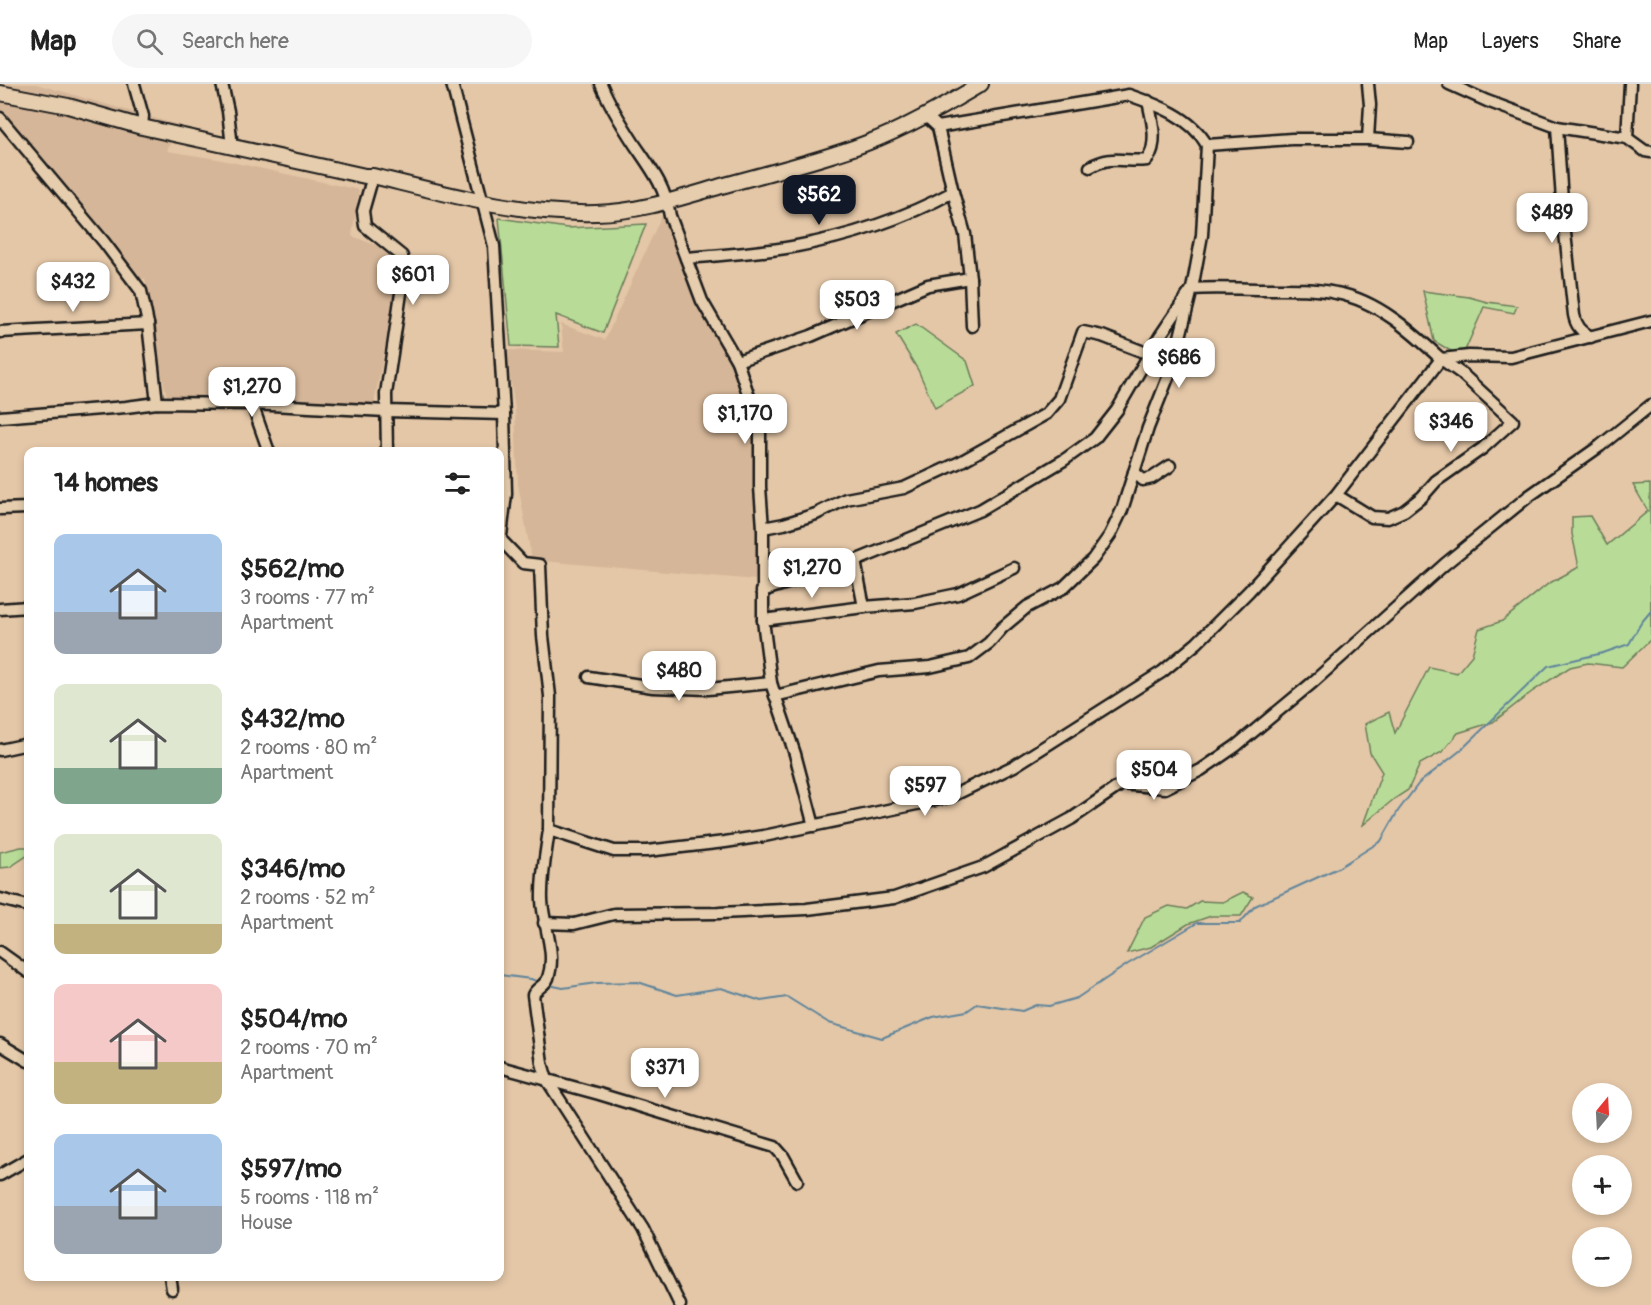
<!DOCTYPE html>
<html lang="en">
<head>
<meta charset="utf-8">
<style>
	body { margin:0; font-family:Pangolin,sans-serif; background:#f6f6f6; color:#222; height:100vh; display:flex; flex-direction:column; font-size:22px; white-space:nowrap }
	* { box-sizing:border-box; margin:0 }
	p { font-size:20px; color:#767676 }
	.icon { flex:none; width:33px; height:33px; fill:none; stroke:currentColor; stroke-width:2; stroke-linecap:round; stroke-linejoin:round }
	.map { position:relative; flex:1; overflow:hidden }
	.panel { position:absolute; left:24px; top:363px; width:480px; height:834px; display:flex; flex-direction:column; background:#fff; border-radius:12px; box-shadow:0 3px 9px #0003 }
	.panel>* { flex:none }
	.needle { width:39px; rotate:18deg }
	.controls { position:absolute; left:1572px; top:999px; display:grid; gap:12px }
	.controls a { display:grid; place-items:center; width:60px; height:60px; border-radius:50%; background:#fff; box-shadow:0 3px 9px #0003; font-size:30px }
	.price { position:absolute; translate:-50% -51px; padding:0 14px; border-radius:12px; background:#fff; color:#222; font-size:20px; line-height:39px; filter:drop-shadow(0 2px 3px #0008) }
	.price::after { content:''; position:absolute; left:50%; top:36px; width:18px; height:14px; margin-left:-9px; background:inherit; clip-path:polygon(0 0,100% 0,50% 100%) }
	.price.on { background:#111827; color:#fff }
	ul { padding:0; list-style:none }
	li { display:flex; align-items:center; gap:18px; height:150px; padding:0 30px }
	li span { display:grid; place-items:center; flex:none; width:168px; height:120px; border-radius:12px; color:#555 }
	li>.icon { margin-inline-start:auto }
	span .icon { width:72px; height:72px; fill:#fffc; stroke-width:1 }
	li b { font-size:26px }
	h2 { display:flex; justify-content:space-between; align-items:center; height:72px; padding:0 30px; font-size:26px }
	header { display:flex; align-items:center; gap:36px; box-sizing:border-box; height:84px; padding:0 30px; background:#fff; border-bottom:2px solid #e0e0e0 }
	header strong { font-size:28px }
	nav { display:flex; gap:33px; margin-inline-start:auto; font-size:21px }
	.search { width:420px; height:54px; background:#f6f6f6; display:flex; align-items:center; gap:15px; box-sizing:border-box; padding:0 21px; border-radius:33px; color:#767676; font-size:22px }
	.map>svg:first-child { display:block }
	.built { fill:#d5b698 }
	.green { fill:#b8dc97; stroke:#6a7c5a; stroke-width:1.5 }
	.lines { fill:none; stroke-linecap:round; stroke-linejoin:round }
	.stream { stroke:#61859b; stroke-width:2 }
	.minor-casing { stroke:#1c1c1c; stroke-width:15 }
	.major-casing { stroke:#1c1c1c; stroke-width:18 }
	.minor { stroke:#e5cdad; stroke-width:10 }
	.major { stroke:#e5cdad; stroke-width:14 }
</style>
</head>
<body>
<header>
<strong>Map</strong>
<div class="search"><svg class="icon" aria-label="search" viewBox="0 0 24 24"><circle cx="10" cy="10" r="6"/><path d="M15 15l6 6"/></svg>Search here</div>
<nav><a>Map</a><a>Layers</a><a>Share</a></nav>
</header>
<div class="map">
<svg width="1651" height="1221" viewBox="0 0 1651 1221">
	<rect width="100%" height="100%" fill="#e4c7a7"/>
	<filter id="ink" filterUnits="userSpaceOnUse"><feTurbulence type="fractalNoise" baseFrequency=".0167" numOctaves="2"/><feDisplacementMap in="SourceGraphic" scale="12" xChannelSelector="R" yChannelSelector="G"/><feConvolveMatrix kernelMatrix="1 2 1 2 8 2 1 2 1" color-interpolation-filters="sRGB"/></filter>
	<g filter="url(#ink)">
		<g class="built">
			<polygon points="0,0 36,0 178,41 167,67 217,75 359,106 352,152 378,162 393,174 399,188 374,320 167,312 157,269 145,194 130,202 122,193 54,99 0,44"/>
			<polygon points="662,131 699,218 734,284 755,348 757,496 532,476 518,400 515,325 506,266 564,268 561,240 605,256"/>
		</g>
		<g class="green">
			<polygon points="499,134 567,144 646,140 603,249 556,231 559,263 511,262"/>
			<polygon points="1423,207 1469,213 1487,218 1517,222 1514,229 1484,223 1463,271 1449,266 1434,257"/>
			<polygon points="916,240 967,277 975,302 935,324 918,286 896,250"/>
			<polygon points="1650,400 1651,555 1622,583 1588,579 1570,583 1533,607 1493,638 1458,649 1442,668 1420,680 1408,706 1394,715 1363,741 1382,688 1370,669 1365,640 1389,628 1395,649 1429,583 1457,589 1472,571 1479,545 1502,537 1548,500 1579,483 1572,450 1572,433 1590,432 1607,461 1648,427 1633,401"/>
			<polygon points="21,763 28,763 28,771 10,783 0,784 0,768"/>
			<polygon points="1243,808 1253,813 1241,832 1211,832 1188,840 1151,863 1127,869 1145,833 1169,822 1187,825 1200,817 1223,818"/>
		</g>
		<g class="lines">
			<g class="stream">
				<polyline points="500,891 531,895 541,899"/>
				<polyline points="549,901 563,904 596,899 638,898 677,911 721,904 761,917 787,913 829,939 882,954 933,933 967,927 977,920 1022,927 1036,921 1049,922 1077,914 1128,880 1197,839 1240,839 1255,822 1338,784 1381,757 1398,727 1419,699 1461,666 1548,582 1603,569 1629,560 1641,539 1651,527"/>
			</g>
			<g class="minor-casing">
				<g id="minor">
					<polyline points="134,0 143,32 142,43"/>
					<polyline points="222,0 228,27 232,63"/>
					<polyline points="452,0 494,162 504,330 506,410 500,460"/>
					<path d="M601,0C610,22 622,41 635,61C652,86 665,102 670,132L702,217L737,277L760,345V403L763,444V536L771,599L795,670L814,742"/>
					<polyline points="1449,0 1487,17 1557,43 1627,54"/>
					<polyline points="1630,0 1627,54 1645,67 1651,68"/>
					<polyline points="926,32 938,43 953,108 965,150 970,194 972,242"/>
					<polyline points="0,34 104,158 141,207 148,240 157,319"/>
					<path d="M1557,43L1563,131L1574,231C1576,242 1581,247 1591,253"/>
					<polyline points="1368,55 1370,21 1368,0"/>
					<polyline points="1207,61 1292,55 1368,55 1408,58"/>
					<path d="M1090,83C1113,70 1125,79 1147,76C1159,60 1152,36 1148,17"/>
					<polyline points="373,92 363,127 365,142 402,172 404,189 386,310 387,368"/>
					<path d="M686,174C721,171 757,169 792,163C847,153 903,135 953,108"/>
					<polyline points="0,248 148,240"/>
					<polyline points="737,277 811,252 928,201 970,194"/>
					<polyline points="252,320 269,368"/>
					<polyline points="0,333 126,323 157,319 252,320 386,327 504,330"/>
					<polyline points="1134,388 1143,396 1152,394 1170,382"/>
					<polyline points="0,425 28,424"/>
					<polyline points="763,444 784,440 816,430 846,415 904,404 960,378 1046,330 1059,315 1083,248 1102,252 1149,270"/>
					<polyline points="501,456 523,479 540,481 543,552 550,612 549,746 614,767 647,767 725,758 764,752 950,713 1014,682 1162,588 1197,559 1249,507 1336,411 1441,275 1462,290 1513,337 1483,364 1436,397 1422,413 1404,427 1388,434 1372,433 1336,411"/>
					<polyline points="855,477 864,523 915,519 958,510 1014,484"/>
					<path d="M762,507L855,477L980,426L1064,376L1095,354L1117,326L1160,252L1192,205C1215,203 1239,205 1262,205C1287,205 1312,204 1336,209C1377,216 1412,248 1441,275L1469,272L1511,273L1651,237"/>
					<polyline points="0,525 28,523"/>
					<polyline points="763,536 864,523"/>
					<polyline points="589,593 653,603 708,605 771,599"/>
					<path d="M775,612L879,587L930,583L969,574L989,559L1002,544L1027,523L1063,504L1093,475L1110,451L1122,426L1148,344L1173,281L1192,205L1202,151L1207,61C1191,33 1158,21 1129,11L938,43"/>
					<polyline points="0,666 28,660"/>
					<path d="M549,746C546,769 541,792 542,816C543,842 557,868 548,894C545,902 536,904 533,911L542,979L547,996L643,1145L680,1221"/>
					<polyline points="0,815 28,822"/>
					<polyline points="544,839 574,840 614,830 719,829 807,825 894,814 983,783 1071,735 1122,700 1165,704 1201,686 1236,662 1312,599 1445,480 1529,412 1600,362 1651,321"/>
					<polyline points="0,868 28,888"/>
					<polyline points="0,960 28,977"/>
					<polyline points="500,983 599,1010 775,1063 783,1072 797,1097"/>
					<polyline points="0,1091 28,1075"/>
					<polyline points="170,1192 172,1205"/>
				</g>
			</g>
			<g class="major-casing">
				<path id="major" d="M0,9L68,22L142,43L365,92H373C447,110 520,131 596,129C640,128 683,113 725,101C771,88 819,77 864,60C905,45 944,22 981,0"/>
			</g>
			<use href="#minor" class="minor"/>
			<use href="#major" class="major"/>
		</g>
	</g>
</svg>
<div class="controls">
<a><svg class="needle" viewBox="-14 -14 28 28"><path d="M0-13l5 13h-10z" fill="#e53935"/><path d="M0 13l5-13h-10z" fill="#767676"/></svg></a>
<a>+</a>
<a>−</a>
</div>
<b class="price on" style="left:819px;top:142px">$562</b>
<b class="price" style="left:1552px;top:160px">$489</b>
<b class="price" style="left:413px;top:222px">$601</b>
<b class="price" style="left:73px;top:229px">$432</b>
<b class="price" style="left:857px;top:247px">$503</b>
<b class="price" style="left:1179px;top:305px">$686</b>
<b class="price" style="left:252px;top:334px">$1,270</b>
<b class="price" style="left:745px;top:361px">$1,170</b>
<b class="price" style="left:1451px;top:369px">$346</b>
<b class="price" style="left:812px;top:515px">$1,270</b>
<b class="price" style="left:679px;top:618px">$480</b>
<b class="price" style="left:1154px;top:717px">$504</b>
<b class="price" style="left:925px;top:733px">$597</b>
<b class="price" style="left:665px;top:1015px">$371</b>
<section class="panel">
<h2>14 homes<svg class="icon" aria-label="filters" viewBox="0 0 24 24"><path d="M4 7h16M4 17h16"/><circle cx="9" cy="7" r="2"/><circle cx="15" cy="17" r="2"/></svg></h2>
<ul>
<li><span style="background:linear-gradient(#a9c7e8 65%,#9aa5b1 0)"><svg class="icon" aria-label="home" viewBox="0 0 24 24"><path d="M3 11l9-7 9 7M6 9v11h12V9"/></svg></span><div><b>$562/mo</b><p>3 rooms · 77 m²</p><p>Apartment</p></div></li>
<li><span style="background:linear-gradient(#dfe7d0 70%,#7fa58c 0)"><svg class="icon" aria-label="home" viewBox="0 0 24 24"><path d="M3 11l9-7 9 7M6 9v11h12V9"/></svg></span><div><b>$432/mo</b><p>2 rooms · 80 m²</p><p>Apartment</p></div></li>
<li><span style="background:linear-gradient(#dfe7d0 75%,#c2b280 0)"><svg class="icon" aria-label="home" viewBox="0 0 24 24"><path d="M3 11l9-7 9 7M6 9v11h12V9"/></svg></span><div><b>$346/mo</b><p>2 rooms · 52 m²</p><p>Apartment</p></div></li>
<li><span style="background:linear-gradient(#f6c9c9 65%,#c2b280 0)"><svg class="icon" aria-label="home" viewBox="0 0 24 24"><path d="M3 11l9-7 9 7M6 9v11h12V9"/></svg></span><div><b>$504/mo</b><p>2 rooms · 70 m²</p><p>Apartment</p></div></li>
<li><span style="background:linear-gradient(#a9c7e8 60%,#9aa5b1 0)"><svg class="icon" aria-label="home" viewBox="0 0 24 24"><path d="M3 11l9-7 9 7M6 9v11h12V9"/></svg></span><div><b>$597/mo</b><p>5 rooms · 118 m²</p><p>House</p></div></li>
</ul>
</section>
</div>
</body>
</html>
